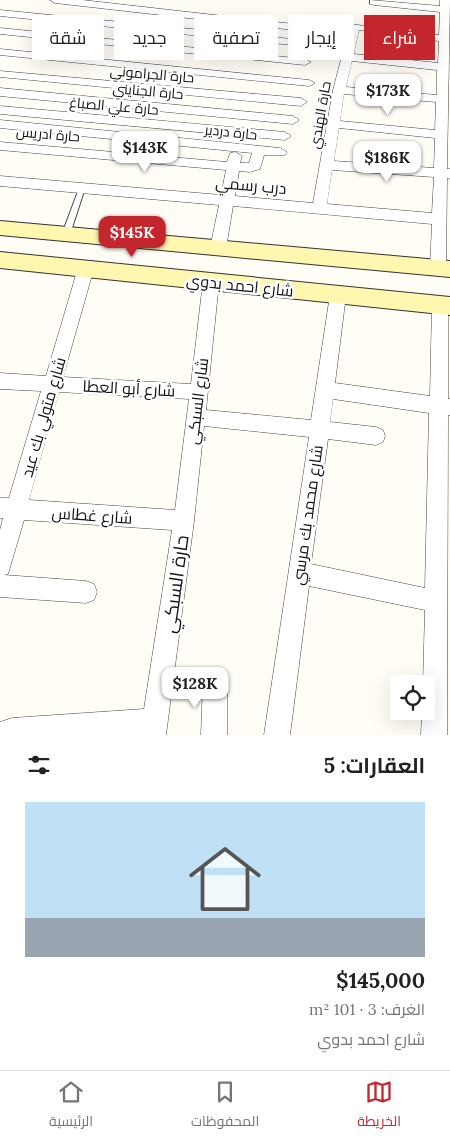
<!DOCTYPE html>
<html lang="ar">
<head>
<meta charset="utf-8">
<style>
	body { margin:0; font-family:Lora,Cairo,serif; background:#f6f6f6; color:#202124; direction:rtl; height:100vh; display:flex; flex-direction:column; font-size:19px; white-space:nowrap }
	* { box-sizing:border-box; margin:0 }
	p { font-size:16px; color:#757577 }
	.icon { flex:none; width:28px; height:28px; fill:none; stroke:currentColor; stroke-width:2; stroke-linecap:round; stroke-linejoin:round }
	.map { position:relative; height:735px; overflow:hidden; direction:ltr }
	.sheet { display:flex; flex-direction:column; background:#fff; flex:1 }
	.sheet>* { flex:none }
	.banner { position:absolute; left:15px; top:15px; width:420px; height:45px; direction:rtl; display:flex; gap:10px }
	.fabs { position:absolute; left:390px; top:675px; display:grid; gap:10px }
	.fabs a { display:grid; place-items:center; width:45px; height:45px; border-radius:0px; background:#fff; box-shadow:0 5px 20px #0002; font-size:25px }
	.price { position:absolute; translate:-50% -42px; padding:0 11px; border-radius:10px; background:#fff; color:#222; font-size:16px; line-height:32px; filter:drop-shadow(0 1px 2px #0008) }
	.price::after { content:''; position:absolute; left:50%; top:30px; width:15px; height:11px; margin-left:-8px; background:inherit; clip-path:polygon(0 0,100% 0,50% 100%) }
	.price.on { background:#c4262e; color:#fff }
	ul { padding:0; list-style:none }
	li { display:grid; align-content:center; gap:10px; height:265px; padding:0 25px }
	li span { display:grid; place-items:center; height:155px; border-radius:0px; color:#555 }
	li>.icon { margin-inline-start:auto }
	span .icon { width:90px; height:90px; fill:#fffc; stroke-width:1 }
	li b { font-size:21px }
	h2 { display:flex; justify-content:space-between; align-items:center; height:60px; padding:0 25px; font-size:21px }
	.tag { padding:0 18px; border-radius:0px; background:#fff; box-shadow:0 5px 20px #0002; font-size:18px; line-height:45px }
	.tag.on { background:#c4262e; color:#fff }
	.tab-bar { display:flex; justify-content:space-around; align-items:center; height:70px; border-top:1px solid #e0e0e0; background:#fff; font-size:14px; color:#757577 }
	.tab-bar a { display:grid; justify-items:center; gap:2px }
	.tab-bar .on { color:#c4262e }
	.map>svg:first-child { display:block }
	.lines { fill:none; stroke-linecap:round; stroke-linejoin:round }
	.lane-casing { stroke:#444; stroke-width:2 }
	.street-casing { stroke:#444; stroke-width:1 }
	.secondary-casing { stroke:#333; stroke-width:2 }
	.lane { fill:#fff; fill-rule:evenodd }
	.street { fill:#fff; fill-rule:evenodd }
	.secondary { fill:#fff6b0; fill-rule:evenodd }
	.labels { text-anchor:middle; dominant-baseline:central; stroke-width:5; stroke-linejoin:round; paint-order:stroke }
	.far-street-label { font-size:14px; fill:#111; stroke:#fff }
	.street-label { font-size:16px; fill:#111; stroke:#fff }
	.near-street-label { font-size:19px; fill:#111; stroke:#fff }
</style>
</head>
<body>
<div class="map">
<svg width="450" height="735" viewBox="0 0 450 735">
	<rect width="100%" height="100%" fill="#fffdf5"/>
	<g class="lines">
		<g class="lane-casing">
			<polygon id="lane" points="80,186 84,186 85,188 70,234 66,237 62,234"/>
		</g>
		<g class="street-casing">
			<g id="street">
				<polygon points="50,0 82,0 320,27 325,30 320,33 55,3"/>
				<path d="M370,0L440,6V0H450L447,169H450V179L447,178L446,268L443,272L438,274L433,272L430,268L432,224L233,206L226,248L223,252L218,254L213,252L210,248L219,205L0,186V176L221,195L226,170L0,150V142L227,162L230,153L235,152L242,156L240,163H249L252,153L0,128V120L280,148L287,152L285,155H264L260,169L250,172L239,171L235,196L313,203L333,90L349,29L325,25L324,23L325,21L439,35L440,12L374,5L370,4ZM359,30L439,41L438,63L354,54ZM352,61L437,70V95L346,87ZM344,94L436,102L435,130L340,121ZM339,128L435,138L434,168L334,161ZM332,170L434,177L432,213L327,204Z"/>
				<polygon points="0,10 302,40 307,43 302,46 0,16"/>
				<polygon points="0,28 305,59 311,62 305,65 0,34"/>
				<polygon points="0,49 309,80 315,83 309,86 0,55"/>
				<polygon points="0,71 301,98 307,102 301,106 0,77"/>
				<polygon points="0,88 293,116 299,120 293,124 0,96"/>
				<polygon points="0,106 285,132 291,136 285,140 0,114"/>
				<path d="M86,262L91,264L94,268L63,377L191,384L203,282L205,278L211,276L217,278L219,282L206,410L311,420L330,295L332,291L338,289L344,291L346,295L335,383L430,396L432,305L434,300L440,298L446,300L448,305V399H450V415H448L447,735H421L422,711H426V684H423L425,610L309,586L290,735H264L309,437L204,426L194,521L166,735H0V722L12,718L144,709L172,530L24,520L8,574L4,575L86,581L94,584L97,592L94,600L86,603L0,597V530L3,518H0V498H9L41,391L0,389V373L46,376L78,268L81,264ZM59,392L189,399L175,510L29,500ZM333,399L429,413L425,588L311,564L328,439L376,445L383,442L385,436L383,430L376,427L330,422Z"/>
				<polygon points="215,673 223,677 227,685 227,735 201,735 203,685 207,677"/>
			</g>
		</g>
		<g class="secondary-casing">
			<g id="secondary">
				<polygon points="0,221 450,261 450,277 0,235"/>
				<polygon points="0,252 450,297 450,315 0,268"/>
			</g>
		</g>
		<use href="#lane" class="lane"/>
		<use href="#street" class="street"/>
		<use href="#secondary" class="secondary"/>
	</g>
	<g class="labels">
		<g class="far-street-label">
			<text transform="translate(152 74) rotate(5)">حارة الجراموني</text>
			<text transform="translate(148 91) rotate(5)">حارة الجنايني</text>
			<text transform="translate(114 106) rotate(5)">حارة علي الصباغ</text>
			<text transform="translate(320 115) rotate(-80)">حارة الهندي</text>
			<text transform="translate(231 132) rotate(6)">حارة دردير</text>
			<text transform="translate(48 134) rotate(5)">حارة ادريس</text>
		</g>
		<g class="street-label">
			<text transform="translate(251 185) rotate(5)">درب رسمي</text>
			<text transform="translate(240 285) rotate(6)">شارع احمد بدوي</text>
			<text transform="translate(129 388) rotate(3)">شارع أبو العطا</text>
			<text transform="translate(197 401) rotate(-83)">شارع السبكي</text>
			<text transform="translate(43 417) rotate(-74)">شارع متولي بك عيد</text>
			<text transform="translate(92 515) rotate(4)">شارع غطاس</text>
			<text transform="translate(307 515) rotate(-82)">شارع محمد بك مرسي</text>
		</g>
		<g class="near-street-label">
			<text transform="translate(175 584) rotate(-82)">حارة السبكي</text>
		</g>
	</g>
</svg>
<div class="fabs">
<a><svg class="icon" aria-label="locate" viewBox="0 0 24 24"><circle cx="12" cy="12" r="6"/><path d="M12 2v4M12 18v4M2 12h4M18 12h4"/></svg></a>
</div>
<b class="price" style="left:388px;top:116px">$173K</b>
<b class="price" style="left:145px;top:173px">$143K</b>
<b class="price" style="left:387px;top:183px">$186K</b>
<b class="price on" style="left:132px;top:258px">$145K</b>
<b class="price" style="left:195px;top:709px">$128K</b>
<div class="banner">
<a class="tag on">شراء</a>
<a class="tag">إيجار</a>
<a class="tag">تصفية</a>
<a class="tag">جديد</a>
<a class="tag">شقة</a>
</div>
</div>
<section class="sheet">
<h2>العقارات: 5<svg class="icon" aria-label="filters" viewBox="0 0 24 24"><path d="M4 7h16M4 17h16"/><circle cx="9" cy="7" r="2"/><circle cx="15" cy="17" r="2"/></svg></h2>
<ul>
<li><span style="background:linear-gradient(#bfe0f5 75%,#9aa5b1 0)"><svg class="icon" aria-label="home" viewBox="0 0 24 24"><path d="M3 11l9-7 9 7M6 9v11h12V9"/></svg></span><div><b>$145,000</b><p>الغرف: 3 · 101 m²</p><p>شارع احمد بدوي</p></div></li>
</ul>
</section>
<nav class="tab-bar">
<a class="on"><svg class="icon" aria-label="map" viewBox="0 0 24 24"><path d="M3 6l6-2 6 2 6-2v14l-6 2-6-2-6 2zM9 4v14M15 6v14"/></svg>الخريطة</a>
<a><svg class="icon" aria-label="saved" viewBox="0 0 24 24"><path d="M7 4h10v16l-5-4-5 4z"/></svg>المحفوظات</a>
<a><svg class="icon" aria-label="home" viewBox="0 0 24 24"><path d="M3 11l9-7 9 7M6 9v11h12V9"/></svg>الرئيسية</a>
</nav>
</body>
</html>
